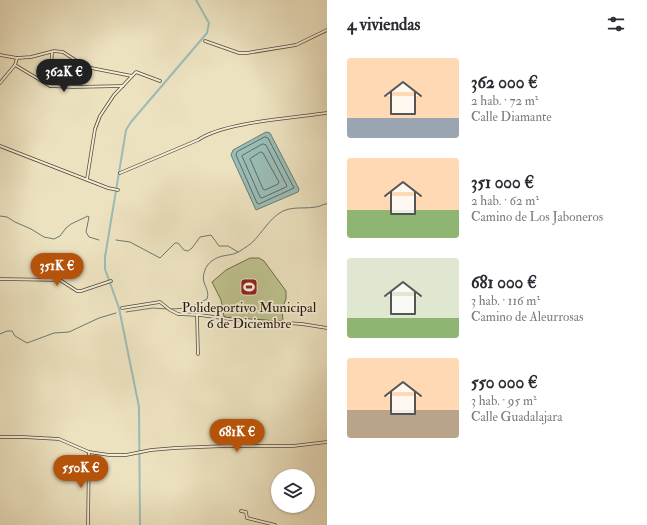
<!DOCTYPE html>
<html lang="es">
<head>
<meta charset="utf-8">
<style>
	body { margin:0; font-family:"IM FELL Double Pica",serif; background:#f7f7f7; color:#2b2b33; height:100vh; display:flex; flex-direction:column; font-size:15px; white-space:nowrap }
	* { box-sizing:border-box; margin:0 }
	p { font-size:13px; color:#7c7c81 }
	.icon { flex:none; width:22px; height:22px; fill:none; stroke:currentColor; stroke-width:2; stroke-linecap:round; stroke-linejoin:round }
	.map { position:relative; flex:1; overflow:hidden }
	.details { display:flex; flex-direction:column; background:#fff; width:320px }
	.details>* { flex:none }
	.controls { position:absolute; left:271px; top:469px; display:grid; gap:8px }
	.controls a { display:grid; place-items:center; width:44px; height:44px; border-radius:50%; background:#fff; box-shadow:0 1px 3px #0004; font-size:20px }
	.price { position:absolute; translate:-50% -34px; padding:0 9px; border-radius:14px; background:#b45309; color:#fff; font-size:13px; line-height:26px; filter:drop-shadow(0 1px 2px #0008) }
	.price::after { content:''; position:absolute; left:50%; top:24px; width:12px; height:9px; margin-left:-6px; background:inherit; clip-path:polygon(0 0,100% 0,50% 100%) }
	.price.current { background:#222; color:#fff }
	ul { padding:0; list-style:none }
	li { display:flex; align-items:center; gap:12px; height:100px; padding:0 20px }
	li span { display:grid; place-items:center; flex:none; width:112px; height:80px; border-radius:4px; color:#555 }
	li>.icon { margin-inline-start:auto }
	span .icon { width:48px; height:48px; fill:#fffc; stroke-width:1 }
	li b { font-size:17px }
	h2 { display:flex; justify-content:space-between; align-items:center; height:48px; padding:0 20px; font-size:17px }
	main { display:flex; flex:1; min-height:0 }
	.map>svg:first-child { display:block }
	.green { fill:#bec28e; stroke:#706c4c }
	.water { fill:#9abdb8; stroke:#6a7a72 }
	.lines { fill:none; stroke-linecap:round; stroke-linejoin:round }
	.shore { stroke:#5e6a61; stroke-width:1 }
	.stream { stroke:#6a7a72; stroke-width:1 }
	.canal { stroke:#9abdb8; stroke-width:2 }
	.street-casing { stroke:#544938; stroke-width:3.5 }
	.street { stroke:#f3ecd6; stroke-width:2 }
	.labels { text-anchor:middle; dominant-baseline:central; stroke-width:3.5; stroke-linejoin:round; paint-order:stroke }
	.poi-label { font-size:14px; fill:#21160a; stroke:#f3ecd6 }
</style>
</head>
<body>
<main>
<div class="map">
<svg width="327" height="525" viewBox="0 0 327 525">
	<rect width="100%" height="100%" fill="#ede2c0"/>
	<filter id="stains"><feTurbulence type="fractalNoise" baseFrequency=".005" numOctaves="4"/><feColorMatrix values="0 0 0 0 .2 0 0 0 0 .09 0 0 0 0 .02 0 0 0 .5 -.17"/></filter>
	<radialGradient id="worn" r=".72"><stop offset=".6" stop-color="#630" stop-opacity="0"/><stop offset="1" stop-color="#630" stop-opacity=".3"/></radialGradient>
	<polygon class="green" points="250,258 259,258 264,261 286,291 286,299 282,309 283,321 237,319 224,317 221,300 212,282 226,270"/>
	<polygon class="water" points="266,132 270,133 299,189 298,192 256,210 231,155 233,150"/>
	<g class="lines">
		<g class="shore">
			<polygon points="265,137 268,138 294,188 259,204 257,203 236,155 237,152"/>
			<polygon points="263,144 266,145 287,186 286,187 262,198 260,197 242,156"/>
			<polygon points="261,152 263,153 279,182 278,184 265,190 263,189 250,159 251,158"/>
		</g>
		<g class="stream">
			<polyline points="0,216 7,217 15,222 31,229 44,237 54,239 60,236 66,228 71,224 88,216 89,217 86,232 89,237 99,240"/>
			<polyline points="116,240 130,242 160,258 175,243 178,243 184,250 188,251 192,248 200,237 211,235 219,246 228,246 238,252"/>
			<path d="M170,309L189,308L207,299C211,288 199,284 205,270C207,263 216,257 223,256C227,255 232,255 236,253C239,252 243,249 246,247C259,240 267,219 283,211C296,205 312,211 325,204H327"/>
			<polyline points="126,312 153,308 167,309"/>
			<polyline points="0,334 7,331 12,331 15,336 27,343 54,333 69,332 99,318 116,313"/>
		</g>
		<polyline class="canal" points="140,525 139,407 119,308 105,269 105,257 126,130 131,122 207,33 209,23 196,0"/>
		<g class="street-casing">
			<g id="street">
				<polyline points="205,41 239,53 247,53 296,45 327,30"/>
				<polyline points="0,55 17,58 31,57 54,51 63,52 86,67 132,76"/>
				<polyline points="15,65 50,86 73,87 123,86"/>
				<polyline points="0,83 15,65 17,58"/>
				<polyline points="50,86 52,52"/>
				<polyline points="0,146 108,188 118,190"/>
				<path d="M120,173L198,140C223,122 294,118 327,113"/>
				<polyline points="87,179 95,129 100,116 114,95 136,72 160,81"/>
				<polyline points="0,279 60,280 77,291 81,291 111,281"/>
				<polyline points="122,308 160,302 170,310 178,314 200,315 229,319 302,324 327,328"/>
				<polyline points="197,315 198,354"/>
				<polyline points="0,437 23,437 59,439 89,452 109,455 126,455 151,450 175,448 226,446 293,446 327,442"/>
				<polyline points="241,511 246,512 247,518 275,525"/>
				<polyline points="88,525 89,452"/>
			</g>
		</g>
		<use href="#street" class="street"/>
	</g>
	<defs>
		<g id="stadium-square" transform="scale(0.9)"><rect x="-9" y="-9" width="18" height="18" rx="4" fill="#8f2418" stroke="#f3ecd6"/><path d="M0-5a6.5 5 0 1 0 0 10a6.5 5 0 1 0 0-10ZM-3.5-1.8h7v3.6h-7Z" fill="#fff"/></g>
	</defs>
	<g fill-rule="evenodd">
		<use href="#stadium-square" x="249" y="287"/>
	</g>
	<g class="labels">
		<g class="poi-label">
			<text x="249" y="307">Polideportivo Municipal<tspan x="249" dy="16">6 de Diciembre</tspan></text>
		</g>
	</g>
	<rect width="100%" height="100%" filter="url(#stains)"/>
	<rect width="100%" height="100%" fill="url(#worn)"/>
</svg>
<div class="controls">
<a><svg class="icon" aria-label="layers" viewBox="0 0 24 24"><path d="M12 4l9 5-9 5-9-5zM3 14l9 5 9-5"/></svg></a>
</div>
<b class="price current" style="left:64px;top:93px">362K €</b>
<b class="price" style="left:57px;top:287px">351K €</b>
<b class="price" style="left:237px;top:453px">681K €</b>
<b class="price" style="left:81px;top:489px">550K €</b>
</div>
<section class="details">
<h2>4 viviendas<svg class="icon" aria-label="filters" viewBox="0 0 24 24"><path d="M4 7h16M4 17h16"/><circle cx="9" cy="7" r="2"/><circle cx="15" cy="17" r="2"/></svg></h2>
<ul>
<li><span style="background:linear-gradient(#ffd9b3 75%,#9aa5b1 0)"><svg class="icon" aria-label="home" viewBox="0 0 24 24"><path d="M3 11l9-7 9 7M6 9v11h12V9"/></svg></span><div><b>362 000 €</b><p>2 hab. · 72 m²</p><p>Calle Diamante</p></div></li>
<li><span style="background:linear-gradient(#ffd9b3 65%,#8fb573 0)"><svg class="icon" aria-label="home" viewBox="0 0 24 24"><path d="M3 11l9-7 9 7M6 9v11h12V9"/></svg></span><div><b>351 000 €</b><p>2 hab. · 62 m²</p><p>Camino de Los Jaboneros</p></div></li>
<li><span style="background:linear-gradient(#dfe7d0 75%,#8fb573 0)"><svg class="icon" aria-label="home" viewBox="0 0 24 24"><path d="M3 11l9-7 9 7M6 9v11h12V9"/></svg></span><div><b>681 000 €</b><p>3 hab. · 116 m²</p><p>Camino de Aleurrosas</p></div></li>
<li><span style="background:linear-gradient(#ffd9b3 65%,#b9a48a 0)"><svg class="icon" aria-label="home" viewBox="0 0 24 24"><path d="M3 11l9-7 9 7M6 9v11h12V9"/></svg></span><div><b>550 000 €</b><p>3 hab. · 95 m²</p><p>Calle Guadalajara</p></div></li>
</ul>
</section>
</main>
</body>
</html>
